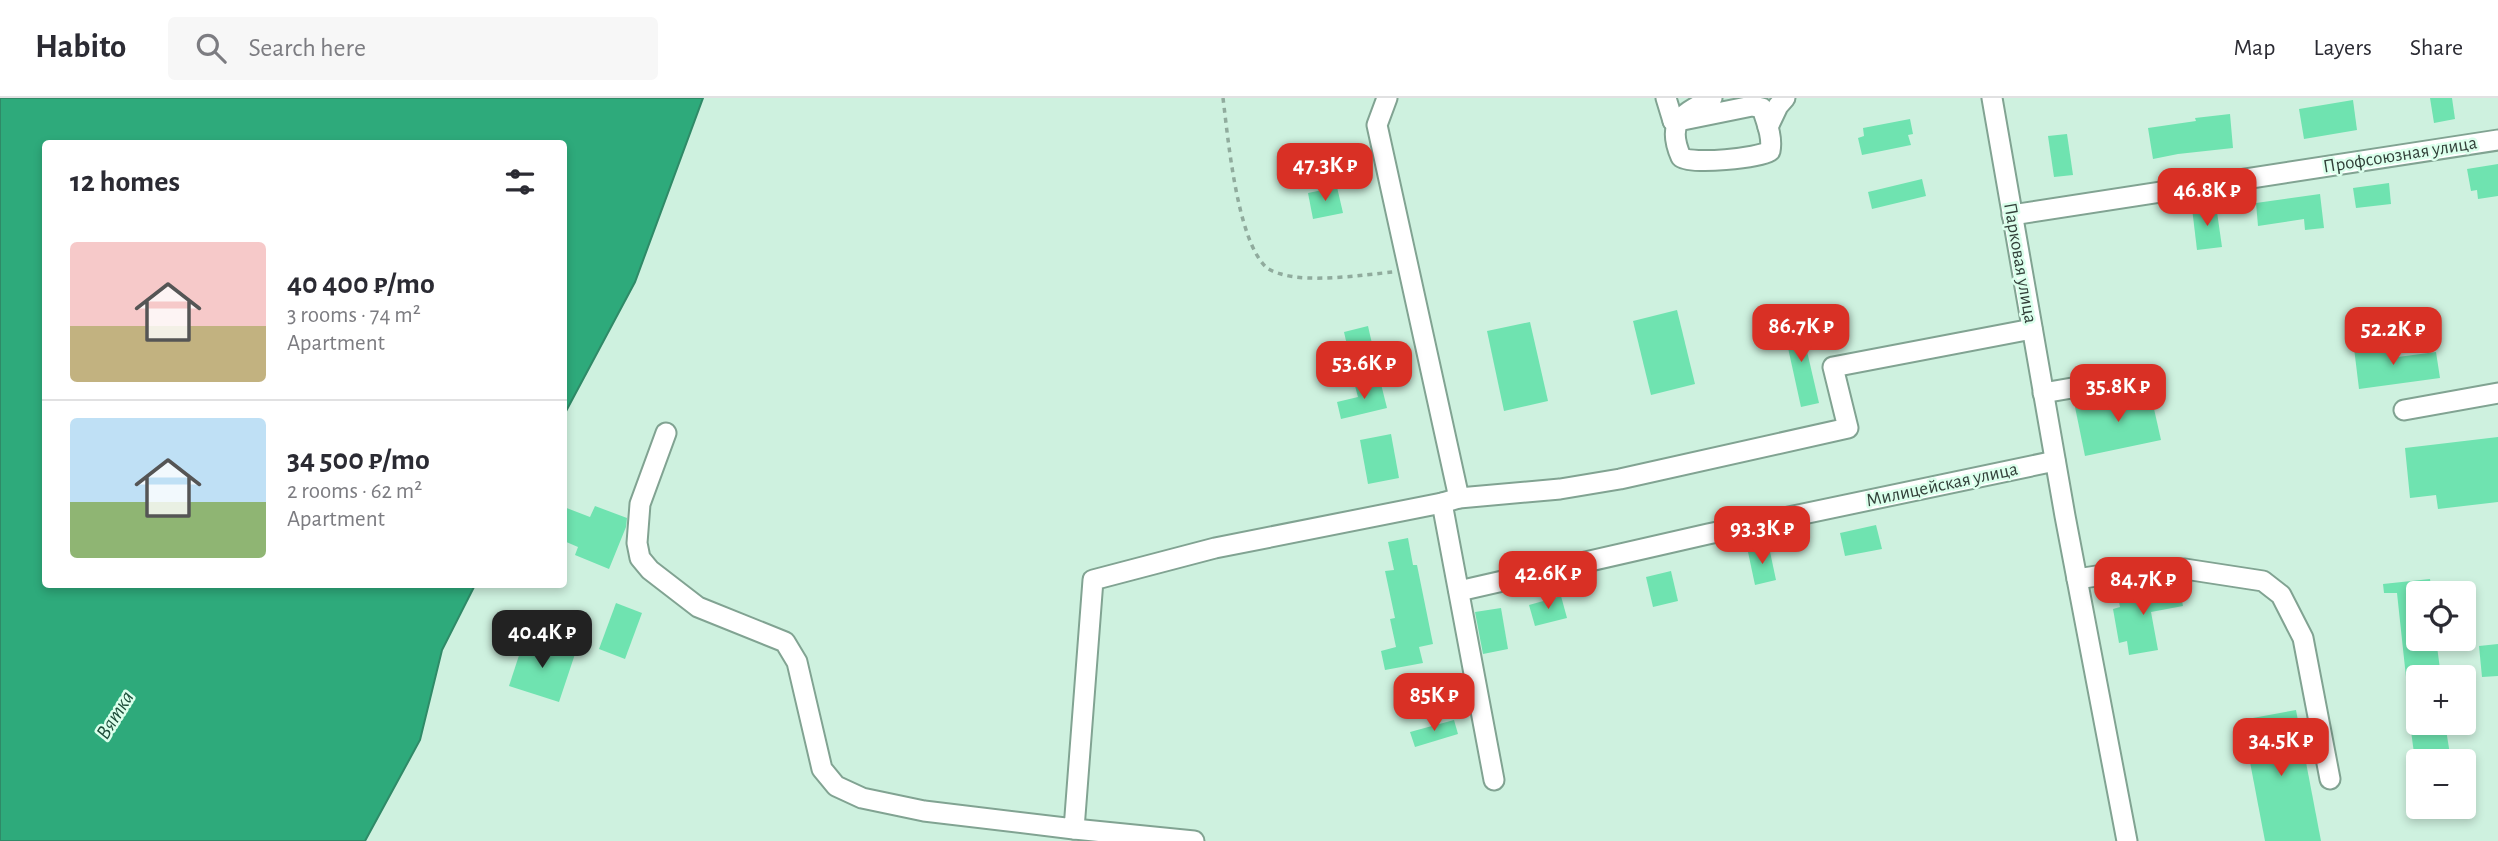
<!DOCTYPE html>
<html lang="en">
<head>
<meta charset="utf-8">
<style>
	body { margin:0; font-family:"Alegreya Sans",sans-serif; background:#f7f7f7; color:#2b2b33; height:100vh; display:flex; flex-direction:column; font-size:26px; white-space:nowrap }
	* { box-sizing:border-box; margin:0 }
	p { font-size:23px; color:#7c7c81 }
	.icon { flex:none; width:38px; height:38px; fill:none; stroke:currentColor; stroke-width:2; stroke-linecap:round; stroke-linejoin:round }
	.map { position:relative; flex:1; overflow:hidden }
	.side { position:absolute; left:42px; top:42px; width:525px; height:448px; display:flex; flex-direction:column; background:#fff; border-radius:7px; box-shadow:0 4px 10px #0003 }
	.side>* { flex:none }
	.buttons { position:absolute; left:2406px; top:483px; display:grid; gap:14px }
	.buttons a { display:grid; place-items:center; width:70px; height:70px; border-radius:7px; background:#fff; box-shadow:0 4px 10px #0003; font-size:35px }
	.price { position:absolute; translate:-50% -60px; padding:0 16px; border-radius:14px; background:#d93025; color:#fff; font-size:23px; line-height:46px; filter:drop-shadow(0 2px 4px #0008) }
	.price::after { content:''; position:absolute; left:50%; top:42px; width:21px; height:16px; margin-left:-10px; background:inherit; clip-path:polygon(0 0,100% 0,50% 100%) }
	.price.active { background:#222; color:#fff }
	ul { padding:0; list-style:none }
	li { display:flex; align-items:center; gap:21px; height:175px; padding:0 28px }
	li+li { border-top:2px solid #e1e1e2 }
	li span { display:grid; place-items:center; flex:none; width:196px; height:140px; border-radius:7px; color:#555 }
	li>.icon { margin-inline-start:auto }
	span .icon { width:84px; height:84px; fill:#fffc; stroke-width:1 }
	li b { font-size:30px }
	h2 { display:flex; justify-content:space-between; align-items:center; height:84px; padding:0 28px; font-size:30px }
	header { display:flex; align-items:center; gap:42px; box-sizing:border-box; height:98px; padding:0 35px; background:#fff; border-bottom:2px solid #e1e1e2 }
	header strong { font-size:33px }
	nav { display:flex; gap:38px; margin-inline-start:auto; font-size:24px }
	.search { width:490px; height:63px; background:#f7f7f7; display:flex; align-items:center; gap:18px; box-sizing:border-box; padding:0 24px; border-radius:7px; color:#7c7c81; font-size:26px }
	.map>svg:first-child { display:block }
	.water { fill:#2eaa7b; stroke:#2f8a67; stroke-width:2 }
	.building { fill:#6fe3b0 }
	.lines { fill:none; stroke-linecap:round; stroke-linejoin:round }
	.minor-casing { stroke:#81a392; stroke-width:23 }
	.path { stroke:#90ab9d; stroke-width:3.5; stroke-dasharray:5 5; stroke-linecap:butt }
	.minor { stroke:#fff; stroke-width:19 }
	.labels { text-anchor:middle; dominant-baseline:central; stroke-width:5; stroke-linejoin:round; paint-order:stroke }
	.street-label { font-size:19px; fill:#313f38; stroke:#dbffec }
	.water-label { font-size:21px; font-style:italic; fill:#1d4d39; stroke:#dbffec }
</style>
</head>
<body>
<header>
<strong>Habito</strong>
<div class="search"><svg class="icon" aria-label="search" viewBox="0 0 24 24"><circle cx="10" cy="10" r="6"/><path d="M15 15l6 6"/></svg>Search here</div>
<nav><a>Map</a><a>Layers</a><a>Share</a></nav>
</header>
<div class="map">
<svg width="2498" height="743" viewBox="0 0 2498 743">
	<rect width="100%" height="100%" fill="#cef1df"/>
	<polygon class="water" points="0,0 703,0 635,184 564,317 564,46 46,46 46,486 475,487 442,552 420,642 365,743 0,743"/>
	<g class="building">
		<polygon points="2430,0 2452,0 2455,21 2434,25"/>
		<polygon points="2353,2 2357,32 2304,41 2299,11"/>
		<polygon points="2230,16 2233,50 2178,56 2153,61 2148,30 2196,23 2195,20"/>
		<polygon points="1910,21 1913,36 1908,37 1911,47 1862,57 1858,40 1864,38 1863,30"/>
		<polygon points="2067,36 2073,77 2054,79 2048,38"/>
		<polygon points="2498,66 2498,98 2478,101 2477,92 2471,93 2467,71"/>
		<polygon points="1922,81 1926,98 1872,111 1868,94"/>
		<polygon points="2389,85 2391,106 2356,110 2353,90"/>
		<polygon points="1337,89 1343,115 1313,121 1308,95"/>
		<polygon points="2320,96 2324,130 2305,132 2304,121 2258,128 2256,105"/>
		<polygon points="2216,107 2222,149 2197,152 2192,110"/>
		<polygon points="1677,212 1695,286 1651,297 1633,223"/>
		<polygon points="1800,223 1819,305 1801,309 1783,227"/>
		<polygon points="1530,224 1548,303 1504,313 1487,233"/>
		<polygon points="1368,228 1373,250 1349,256 1344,234"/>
		<polygon points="2388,245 2390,260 2436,254 2440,280 2359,291 2354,250"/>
		<polygon points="1380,282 1387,310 1341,321 1337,304 1358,299 1355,288"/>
		<polygon points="2150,293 2161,342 2085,358 2075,309"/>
		<polygon points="1391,336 1399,380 1368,386 1360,342"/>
		<polygon points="2498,339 2498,404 2438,411 2436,397 2410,400 2405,350"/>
		<polygon points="595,408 627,420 626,429 609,471 575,457 578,449 564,443 564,409 590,419"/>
		<polygon points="1876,427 1882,451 1845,458 1840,435"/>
		<polygon points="1408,440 1413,467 1417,467 1433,546 1419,549 1423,565 1385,572 1381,553 1396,549 1390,521 1395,520 1385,473 1394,472 1388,444"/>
		<polygon points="1769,449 1776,482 1755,487 1748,454"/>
		<polygon points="1671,473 1678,503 1653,509 1646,479"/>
		<polygon points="2430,481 2432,495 2418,495 2418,541 2436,541 2440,571 2418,573 2418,606 2409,607 2397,495 2384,495 2383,486"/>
		<polygon points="2179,488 2183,508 2151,514 2158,552 2129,557 2127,543 2119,545 2113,511 2120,509 2118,499"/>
		<polygon points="1561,498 1567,520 1535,528 1529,507"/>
		<polygon points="616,505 642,515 625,561 599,551"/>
		<polygon points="1501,510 1508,551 1483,556 1475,514"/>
		<polygon points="525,539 575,556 559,604 509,588"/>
		<polygon points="2498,546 2498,578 2482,579 2479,548"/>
		<polygon points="2296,612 2321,743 2265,743 2242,622"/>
		<polygon points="1454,622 1458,636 1415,649 1410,634"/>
		<polygon points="2410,625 2445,625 2451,663 2415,663"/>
	</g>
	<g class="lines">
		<g class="minor-casing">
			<g id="minor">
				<polyline points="1387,0 1377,27 1459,400 1442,405 1494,682"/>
				<polyline points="1666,0 1673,23"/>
				<polyline points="1992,0 2065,418 2127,743"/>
				<path d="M1673,23H1678L1752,8L1762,10C1766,23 1773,39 1770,53C1758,60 1693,67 1681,59C1665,22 1684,16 1712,0"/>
				<polyline points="1768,29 1778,8 1785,0"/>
				<polyline points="2012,117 2498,42"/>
				<polyline points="2043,295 2136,279"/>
				<polyline points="2404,312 2498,295"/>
				<polyline points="666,335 640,406 637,445 640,460 650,472 698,509 785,544 797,564 822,671 836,688 862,700 924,713 1074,731 1093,482 1215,450 1442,405"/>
				<polyline points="1459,400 1560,391 1620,381 1848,330 1833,269 2032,231"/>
				<polyline points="2077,481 2142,471 2185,471 2263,483 2281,497 2303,540 2330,681"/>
				<polyline points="1459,493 1708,436 2055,363"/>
				<polyline points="1074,731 1194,743"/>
			</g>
		</g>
		<path class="path" d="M1223,0C1228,40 1237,142 1266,169C1269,172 1277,175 1281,176C1310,185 1362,177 1393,174"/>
		<use href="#minor" class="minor"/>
	</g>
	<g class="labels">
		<g class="street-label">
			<text transform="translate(2400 57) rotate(-9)">Профсоюзная улица</text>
			<text transform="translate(2020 165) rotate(80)">Парковая улица</text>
			<text transform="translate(1942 387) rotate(-12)">Милицейская улица</text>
		</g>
		<g class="water-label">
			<text transform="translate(115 617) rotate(-58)">Вятка</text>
		</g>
	</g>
</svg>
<div class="buttons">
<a><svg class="icon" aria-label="locate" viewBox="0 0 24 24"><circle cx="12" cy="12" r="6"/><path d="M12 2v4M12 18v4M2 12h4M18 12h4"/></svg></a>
<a>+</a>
<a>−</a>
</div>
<b class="price" style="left:1325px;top:105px">47.3K ₽</b>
<b class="price" style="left:2207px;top:130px">46.8K ₽</b>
<b class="price" style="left:1801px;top:266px">86.7K ₽</b>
<b class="price" style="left:2393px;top:269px">52.2K ₽</b>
<b class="price" style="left:1364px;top:303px">53.6K ₽</b>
<b class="price" style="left:2118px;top:326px">35.8K ₽</b>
<b class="price" style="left:1762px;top:468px">93.3K ₽</b>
<b class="price" style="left:1548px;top:513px">42.6K ₽</b>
<b class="price" style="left:2143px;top:519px">84.7K ₽</b>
<b class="price active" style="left:542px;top:572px">40.4K ₽</b>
<b class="price" style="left:1434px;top:635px">85K ₽</b>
<b class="price" style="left:2281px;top:680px">34.5K ₽</b>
<section class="side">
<h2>12 homes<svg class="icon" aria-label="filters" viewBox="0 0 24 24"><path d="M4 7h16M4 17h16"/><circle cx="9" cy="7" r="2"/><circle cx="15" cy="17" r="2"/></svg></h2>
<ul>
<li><span style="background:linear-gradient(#f6c9c9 60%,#c2b280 0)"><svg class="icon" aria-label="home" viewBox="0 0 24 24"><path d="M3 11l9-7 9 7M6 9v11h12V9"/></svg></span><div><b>40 400 ₽/mo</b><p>3 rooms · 74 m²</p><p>Apartment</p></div></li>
<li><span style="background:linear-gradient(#bfe0f5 60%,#8fb573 0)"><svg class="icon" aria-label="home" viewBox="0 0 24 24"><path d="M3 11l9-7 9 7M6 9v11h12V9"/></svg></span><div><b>34 500 ₽/mo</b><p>2 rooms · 62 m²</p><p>Apartment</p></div></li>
</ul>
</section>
</div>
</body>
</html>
